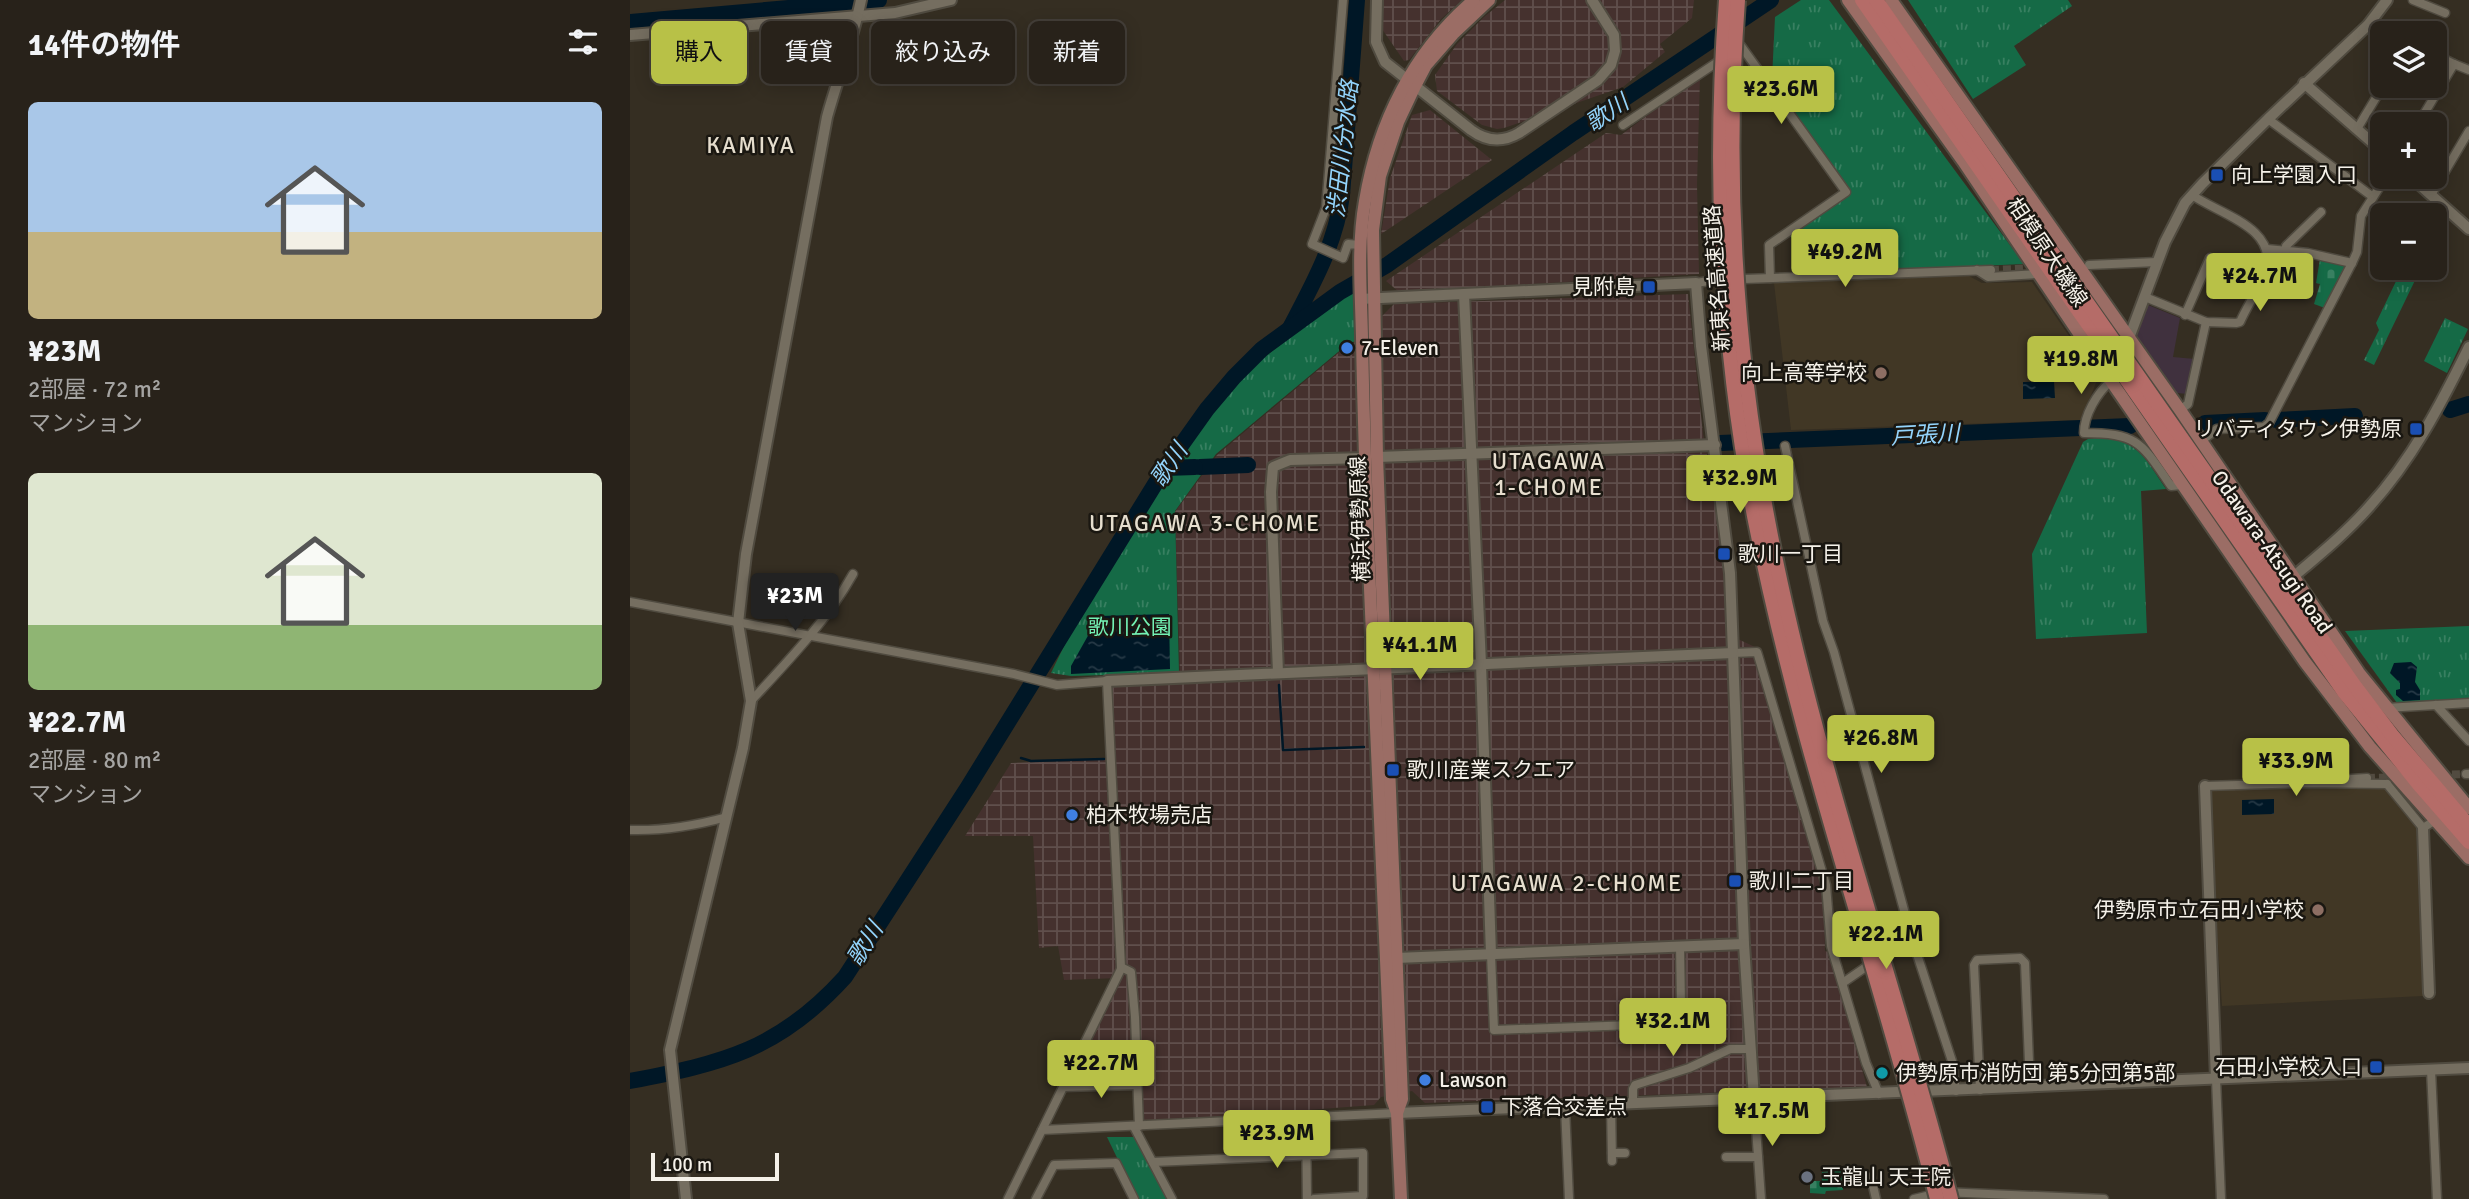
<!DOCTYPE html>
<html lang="ja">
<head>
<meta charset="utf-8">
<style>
	body { margin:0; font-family:Signika,"Noto Sans JP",sans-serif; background:#302a23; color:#f1f3f6; height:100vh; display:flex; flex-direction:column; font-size:26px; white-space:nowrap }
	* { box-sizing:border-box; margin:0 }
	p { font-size:23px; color:#a5a4a2 }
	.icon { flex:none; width:38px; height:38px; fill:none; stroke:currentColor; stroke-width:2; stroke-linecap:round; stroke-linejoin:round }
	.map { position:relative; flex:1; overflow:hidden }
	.drawer { display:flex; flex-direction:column; background:#28221a; width:630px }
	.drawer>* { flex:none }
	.banner { position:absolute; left:21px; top:21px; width:665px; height:63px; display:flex; gap:14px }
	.buttons { position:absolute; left:1740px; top:21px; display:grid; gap:14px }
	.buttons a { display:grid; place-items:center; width:77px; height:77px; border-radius:10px; background:#28221a; box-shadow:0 4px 18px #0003,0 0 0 2px #443f39; font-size:35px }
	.scale { position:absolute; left:21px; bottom:18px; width:128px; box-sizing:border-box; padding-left:7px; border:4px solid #f5f1e9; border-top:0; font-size:19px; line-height:24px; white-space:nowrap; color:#f5f1e9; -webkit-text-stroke:5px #1a1711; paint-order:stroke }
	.price { position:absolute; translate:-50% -60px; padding:0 16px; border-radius:7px; background:#b8c147; color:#111; font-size:23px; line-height:46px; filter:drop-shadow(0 2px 4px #0008) }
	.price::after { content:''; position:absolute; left:50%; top:42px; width:21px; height:16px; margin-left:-10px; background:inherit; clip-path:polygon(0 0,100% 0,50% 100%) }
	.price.on { background:#222; color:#fff }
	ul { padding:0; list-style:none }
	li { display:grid; align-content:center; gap:14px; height:371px; padding:0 28px }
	li span { display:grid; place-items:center; height:217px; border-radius:10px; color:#555 }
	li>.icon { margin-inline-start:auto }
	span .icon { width:126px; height:126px; fill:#fffc; stroke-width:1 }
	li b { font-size:30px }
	h2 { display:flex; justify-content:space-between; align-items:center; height:84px; padding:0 28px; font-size:30px }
	.chip { padding:0 24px; border-radius:10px; background:#28221a; box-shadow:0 4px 18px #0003,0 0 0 2px #443f39; font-size:24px; line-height:63px }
	.chip.on { background:#b8c147; color:#111 }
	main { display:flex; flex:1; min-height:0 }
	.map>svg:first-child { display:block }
	.commercial { fill:#40313e }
	.industrial { fill:url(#industrial-grid) }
	.built { fill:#413725 }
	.cemetery { fill:url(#cemetery-stones) }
	.park { fill:url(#park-tufts) }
	.water { fill:url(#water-ripples) }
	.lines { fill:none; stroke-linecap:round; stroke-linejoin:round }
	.stream { stroke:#001726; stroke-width:2.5 }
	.river { stroke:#001726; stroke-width:16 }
	.street-tunnel { stroke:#524b40; stroke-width:8; stroke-dasharray:8 4; stroke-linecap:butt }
	.street-casing { stroke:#504b40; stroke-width:11 }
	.secondary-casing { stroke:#504b40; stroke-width:14 }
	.primary-casing { stroke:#504b40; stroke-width:16 }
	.highway-casing { stroke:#504b40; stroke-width:18 }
	.street { stroke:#756e60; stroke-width:8 }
	.secondary { stroke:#756e60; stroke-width:10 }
	.primary { stroke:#9b6d65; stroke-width:12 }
	.highway { stroke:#b56c68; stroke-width:14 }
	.highway-bridge-casing { stroke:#504b40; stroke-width:18; stroke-linecap:butt }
	.highway-bridge { stroke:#b56c68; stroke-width:14 }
	.transit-dot { fill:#1a4fb4; stroke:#1a1711; stroke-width:2.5 }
	.shop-dot { fill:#3f7fe0; stroke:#1a1711; stroke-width:2.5 }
	.education-dot { fill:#8d6e63; stroke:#1a1711; stroke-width:2.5 }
	.culture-dot { fill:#0f9aa8; stroke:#1a1711; stroke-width:2.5 }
	.worship-dot { fill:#6b7280; stroke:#1a1711; stroke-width:2.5 }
	.labels { text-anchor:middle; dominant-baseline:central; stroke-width:5; stroke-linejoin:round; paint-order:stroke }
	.poi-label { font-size:21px; fill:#f5f1e9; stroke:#1a1711; text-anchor:start }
	.street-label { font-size:21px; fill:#f5f1e9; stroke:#1a1711 }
	.park-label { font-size:21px; fill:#73f1b4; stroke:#1a1711 }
	.water-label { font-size:23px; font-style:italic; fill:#93d4fc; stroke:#1a1711 }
	.neighbourhood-label { font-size:23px; letter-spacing:2px; fill:#e6dece; stroke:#1a1711 }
</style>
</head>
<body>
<main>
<section class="drawer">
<h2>14件の物件<svg class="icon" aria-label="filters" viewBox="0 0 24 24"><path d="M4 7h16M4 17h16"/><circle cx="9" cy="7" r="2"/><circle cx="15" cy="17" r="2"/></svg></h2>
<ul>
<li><span style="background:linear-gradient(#a9c7e8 60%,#c2b280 0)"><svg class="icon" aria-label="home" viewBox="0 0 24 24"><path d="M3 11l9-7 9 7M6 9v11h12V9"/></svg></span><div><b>¥23M</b><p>2部屋 · 72 m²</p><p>マンション</p></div></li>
<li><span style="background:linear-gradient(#dfe7d0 70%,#8fb573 0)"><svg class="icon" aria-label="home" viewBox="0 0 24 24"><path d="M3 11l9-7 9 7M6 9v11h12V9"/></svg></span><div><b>¥22.7M</b><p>2部屋 · 80 m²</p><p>マンション</p></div></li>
</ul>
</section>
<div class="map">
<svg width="1839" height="1199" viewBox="0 0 1839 1199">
	<defs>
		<pattern id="industrial-grid" width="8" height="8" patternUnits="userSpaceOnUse" patternTransform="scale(1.75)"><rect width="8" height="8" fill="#45312e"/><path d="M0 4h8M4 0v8" fill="none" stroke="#604f4c"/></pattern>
		<pattern id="cemetery-stones" width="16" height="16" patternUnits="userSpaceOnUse" patternTransform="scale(1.75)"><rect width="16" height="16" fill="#156a46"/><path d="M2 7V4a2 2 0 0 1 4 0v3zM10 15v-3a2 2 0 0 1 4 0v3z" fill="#388061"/></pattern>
		<pattern id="park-tufts" width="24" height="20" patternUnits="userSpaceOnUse" patternTransform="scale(1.75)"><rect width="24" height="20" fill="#156a46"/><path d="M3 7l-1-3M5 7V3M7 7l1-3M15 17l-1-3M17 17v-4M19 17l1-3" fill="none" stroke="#388061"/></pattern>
		<pattern id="water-ripples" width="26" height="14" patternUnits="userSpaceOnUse" patternTransform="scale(1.75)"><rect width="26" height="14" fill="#001726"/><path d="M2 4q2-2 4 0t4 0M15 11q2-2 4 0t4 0" fill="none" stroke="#263946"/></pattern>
	</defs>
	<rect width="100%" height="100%" fill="#352e22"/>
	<polygon class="commercial" points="1518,305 1550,318 1543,357 1565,359 1558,394 1547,393 1507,336"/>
	<g class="industrial">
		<polygon points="752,0 832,0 811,19 779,60 774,61 752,29"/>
		<polygon points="875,0 1064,0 1062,18 1030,44 1035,52 993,87 874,128 867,129 852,125 807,91 805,75 827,44 854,17"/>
		<polygon points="1070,76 1067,185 1069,274 769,292 756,281 976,133 991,135"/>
		<polygon points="800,110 862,160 751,234 760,178 782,115"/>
		<polygon points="1058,294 1073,434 1093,533 1097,634 1125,647 1188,873 1194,874 1195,951 1199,952 1237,1087 795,1103 782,1091 751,1097 744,1105 513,1122 512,1053 451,1055 488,978 434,980 428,946 409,948 403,836 335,836 381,763 485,759 482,684 550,674 545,512 587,455 719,344 725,343 764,304"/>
	</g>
	<g class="built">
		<polygon points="1339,276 1352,283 1402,282 1468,378 1451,420 1161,430 1144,283"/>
		<polygon points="1671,785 1679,789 1754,787 1786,825 1793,996 1592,1006 1578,792 1581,789"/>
	</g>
	<g class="cemetery">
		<polygon points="1690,259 1717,265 1695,308 1684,304 1690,284 1686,283"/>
		<polygon points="1208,1170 1216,1170 1217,1187 1213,1187 1213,1190 1196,1191 1195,1194 1180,1193 1180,1181 1192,1181 1192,1172"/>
	</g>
	<g class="park">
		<polygon points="1171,0 1199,0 1394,264 1185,273 1159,234 1219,193 1142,79 1145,17"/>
		<polygon points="1278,0 1438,0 1442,6 1384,46 1396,65 1343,99"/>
		<polygon points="1767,268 1791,268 1744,365 1734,360 1749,330 1746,323 1769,275"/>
		<polygon points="721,290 723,292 725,341 714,347 586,454 545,511 549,673 441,676 421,673 436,642 541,466 579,412 605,381 619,369"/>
		<polygon points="1815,318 1838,329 1817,373 1794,361"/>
		<path d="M1472,437C1509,441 1517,461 1536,489L1511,491L1517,633L1406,639L1402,554L1453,442L1458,439Z"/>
		<polygon points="1839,626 1839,700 1767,703 1715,631"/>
		<polygon points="477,1137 505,1137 538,1199 507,1199"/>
	</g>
	<g class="water">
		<polygon points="1424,381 1425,398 1393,399 1393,382"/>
		<polygon points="539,614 540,669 441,674 441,666 469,616"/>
		<polygon points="1781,662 1787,667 1785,682 1790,690 1790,700 1773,701 1766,695 1766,690 1770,689 1770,683 1760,673 1764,663"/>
		<polygon points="1644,799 1644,814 1612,815 1612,800"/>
	</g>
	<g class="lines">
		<g class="stream">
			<polyline points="649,685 653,750 734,747"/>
			<polyline points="391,758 401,761 474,759"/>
		</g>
		<g class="river">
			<polyline points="0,22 249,0"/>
			<path d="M661,326C683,284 706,243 712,195L727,0"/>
			<polyline points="1820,410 1839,404"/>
			<polyline points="1646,420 1725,416"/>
			<polyline points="1575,423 1635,420"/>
			<polyline points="1090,443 1500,426"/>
			<polyline points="570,467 618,465"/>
			<polyline points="535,468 565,467"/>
			<path d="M0,1081C93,1063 149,1050 215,977L338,787L535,468L577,409L604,377L632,349L710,292L757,265L943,133L1141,0"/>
		</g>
		<g class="street-tunnel">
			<polyline points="1361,270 1407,268"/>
			<polyline points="1810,775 1836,774"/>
			<polyline points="1737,778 1769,777"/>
		</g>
		<g class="street-casing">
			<g id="street">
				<polyline points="713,0 696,208 682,244 713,258 718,244 730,245"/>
				<polyline points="1783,0 1815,13"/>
				<polyline points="1738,25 1757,33"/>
				<polyline points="1106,50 1111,46 1216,192 1139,245 1140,278"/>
				<polyline points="1804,54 1824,64"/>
				<polyline points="1638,119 1743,197"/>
				<polyline points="1788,124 1824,64 1839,70"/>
				<polyline points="993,125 1092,59"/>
				<polyline points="1727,129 1753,86"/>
				<polyline points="1801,195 1839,131"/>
				<polyline points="1637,249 1678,253 1722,263"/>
				<polyline points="1656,250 1656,246 1691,212"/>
				<polyline points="1459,265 1527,262"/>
				<polyline points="1347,270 1358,277 1408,274"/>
				<polyline points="1066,283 1085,280 1361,270"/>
				<path d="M1515,297L1576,322L1606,323L1610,322C1617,306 1629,289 1635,272C1650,228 1589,214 1562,195"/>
				<polyline points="1555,315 1580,258"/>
				<path d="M1481,381C1467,393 1454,415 1454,433C1509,433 1512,444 1541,486L1552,485"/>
				<polyline points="1550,410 1558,404 1576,322"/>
				<polyline points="1571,441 1587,429 1634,427 1639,423 1722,263 1727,252 1731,216 1756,177"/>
				<polyline points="1155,446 1193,621 1204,652 1281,936 1322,1061 1326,1091"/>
				<polyline points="0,602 384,674 427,685 477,681 491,967 501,972 505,1017 509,1126"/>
				<polyline points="1103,653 1127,652 1128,655 1196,885 1201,946 1236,1063 1249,1094"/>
				<path d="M121,701C158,661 196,622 223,574"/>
				<polyline points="1806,705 1839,741"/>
				<polyline points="1756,708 1839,703"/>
				<polyline points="1836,774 1839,774"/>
				<polyline points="1721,779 1737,778"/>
				<polyline points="1757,784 1793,828 1804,821"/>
				<polyline points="1575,786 1675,783 1757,784"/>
				<path d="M0,830C34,831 64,826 97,817"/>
				<polyline points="861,954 864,1030 1003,1025 1051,1005 1050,946"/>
				<polyline points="1214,982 1281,936"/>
				<polyline points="1801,1070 1807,1199"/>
				<polyline points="1586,1079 1591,1199"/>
				<polyline points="433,1087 507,1085"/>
				<polyline points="1350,1090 1344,965 1347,960 1390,958 1395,963 1400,1087"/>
				<polyline points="1124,1099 1131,1199"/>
				<polyline points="1003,1104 1003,1089 1005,1085 1059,1068 1100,1049 1121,1049"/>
				<polyline points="981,1105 982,1161"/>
				<polyline points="935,1107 939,1199"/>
				<polyline points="676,1119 677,1199"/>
				<polyline points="504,1127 542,1199"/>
				<polyline points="412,1130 491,969 491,967"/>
				<polyline points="982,1153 995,1153"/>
				<polyline points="1096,1157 1128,1157"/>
				<polyline points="523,1162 733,1153 733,1196 684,1199"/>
				<polyline points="1241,1177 1246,1199"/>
				<polyline points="378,1199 412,1130 767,1113"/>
				<polyline points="406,1199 424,1165 486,1163 504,1199"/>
				<polyline points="1284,1199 1313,1192 1474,1199"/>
			</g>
		</g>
		<g class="secondary-casing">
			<g id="secondary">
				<path d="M747,0L746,42L755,62L841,130C856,141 872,143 889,133L968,80L981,65L985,51L984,35L962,0"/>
				<polyline points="0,35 265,13 321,0"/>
				<polyline points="1674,83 1752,151"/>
				<polyline points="1781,177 1839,229"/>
				<polyline points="834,294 851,664 861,954"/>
				<polyline points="730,299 1066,283 1071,346 1100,573 1114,944 1124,1099"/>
				<polyline points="1499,338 1535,242 1555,203 1572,184 1638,119 1738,25 1757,0"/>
				<polyline points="747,457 1085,445"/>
				<path d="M1663,577C1689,555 1716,533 1739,507C1782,460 1811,404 1839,347"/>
				<polyline points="648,673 641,492 643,467 660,460 735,458"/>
				<polyline points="477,681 1103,653"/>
				<polyline points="1575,786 1586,1079"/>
				<polyline points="1793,828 1799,993"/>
				<polyline points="766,958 1114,944"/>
				<polyline points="767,1113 1839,1068"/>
				<path d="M56,1199L40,1050L113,748L121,701L108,623L116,554L197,117C208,77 223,40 231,0"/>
			</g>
		</g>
		<g class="primary-casing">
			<g id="primary">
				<polyline points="1218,0 1333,161 1481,381 1675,662 1740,747 1839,858"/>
				<polyline points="1261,0 1550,410 1729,673 1839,808"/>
				<polyline points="767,1113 772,1099 747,457 743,230 750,176 768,122 785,86 796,65 823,34 859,0"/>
				<path d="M771,1199L767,1113L762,1099C754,906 745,713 737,519C735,458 733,398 732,337C731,291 727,246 735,201C748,123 783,52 844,0"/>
			</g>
		</g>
		<g class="highway-casing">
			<g id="highway">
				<polyline points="1232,0 1714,692 1791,787 1839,842"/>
				<polyline points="1246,0 1724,685 1762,735 1839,826"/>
			</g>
		</g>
		<use href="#street" class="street"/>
		<use href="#secondary" class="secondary"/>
		<use href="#primary" class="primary"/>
		<use href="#highway" class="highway"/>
		<g class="highway-bridge-casing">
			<g id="highway-bridge">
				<path d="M1096,0C1083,174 1091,350 1125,521C1170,751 1250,972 1307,1199"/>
				<path d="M1108,0C1095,173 1105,345 1137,515C1180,747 1262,971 1321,1199"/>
			</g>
		</g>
		<use href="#highway-bridge" class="highway-bridge"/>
	</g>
	<g class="transit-dot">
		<rect x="1580" y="168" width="14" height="14" rx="3.5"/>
		<rect x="1012" y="280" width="14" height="14" rx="3.5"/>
		<rect x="1779" y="422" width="14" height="14" rx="3.5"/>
		<rect x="1087" y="547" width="14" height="14" rx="3.5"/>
		<rect x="756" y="763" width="14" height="14" rx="3.5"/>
		<rect x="1098" y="874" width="14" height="14" rx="3.5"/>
		<rect x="1739" y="1060" width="14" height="14" rx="3.5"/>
		<rect x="850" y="1100" width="14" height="14" rx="3.5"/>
	</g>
	<g class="shop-dot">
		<circle cx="717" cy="348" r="7"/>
		<circle cx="442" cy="815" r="7"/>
		<circle cx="795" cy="1080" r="7"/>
	</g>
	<g class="education-dot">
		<circle cx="1251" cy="373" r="7"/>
		<circle cx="1688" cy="910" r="7"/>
	</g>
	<circle class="culture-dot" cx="1252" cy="1073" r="7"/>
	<circle class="worship-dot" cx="1177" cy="1177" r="7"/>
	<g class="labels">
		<g class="poi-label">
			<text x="1601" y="175">向上学園入口</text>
			<text x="1005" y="287" text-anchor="end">見附島</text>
			<text x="731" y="348">7-Eleven</text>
			<text x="1237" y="373" text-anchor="end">向上高等学校</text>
			<text x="1772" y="429" text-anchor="end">リバティタウン伊勢原</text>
			<text x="1108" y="554">歌川一丁目</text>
			<text x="777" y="770">歌川産業スクエア</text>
			<text x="456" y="815">柏木牧場売店</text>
			<text x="1119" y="881">歌川二丁目</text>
			<text x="1674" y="910" text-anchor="end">伊勢原市立石田小学校</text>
			<text x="1732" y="1067" text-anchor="end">石田小学校入口</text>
			<text x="1266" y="1073">伊勢原市消防団 第5分団第5部</text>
			<text x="809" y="1080">Lawson</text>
			<text x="871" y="1107">下落合交差点</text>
			<text x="1191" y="1177">玉龍山 天王院</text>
		</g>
		<g class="street-label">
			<text transform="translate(1417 252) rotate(56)">相模原大磯線</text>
			<text transform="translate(1087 278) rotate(-94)">新東名高速道路</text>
			<text transform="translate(730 519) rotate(-92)">横浜伊勢原線</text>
			<text transform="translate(1642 552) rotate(55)">Odawara-Atsugi Road</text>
		</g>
		<g class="park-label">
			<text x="500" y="627">歌川公園</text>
		</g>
		<g class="water-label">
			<text transform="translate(977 113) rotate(-34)">歌川</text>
			<text transform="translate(713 149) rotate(-84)">渋田川分水路</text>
			<text transform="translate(1295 435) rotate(-3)">戸張川</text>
			<text transform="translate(539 465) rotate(-56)">歌川</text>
			<text transform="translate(235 944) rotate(-58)">歌川</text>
		</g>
		<g class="neighbourhood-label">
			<text x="121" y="145">KAMIYA</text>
			<text x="919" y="461">UTAGAWA<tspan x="919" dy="26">1-CHOME</tspan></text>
			<text x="575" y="523">UTAGAWA 3-CHOME</text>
			<text x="937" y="883">UTAGAWA 2-CHOME</text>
		</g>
	</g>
</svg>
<div class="buttons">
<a><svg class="icon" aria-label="layers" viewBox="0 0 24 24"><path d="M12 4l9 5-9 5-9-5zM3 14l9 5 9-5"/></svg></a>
<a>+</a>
<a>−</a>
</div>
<div class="scale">100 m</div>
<b class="price" style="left:1151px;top:126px">¥23.6M</b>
<b class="price" style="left:1215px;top:289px">¥49.2M</b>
<b class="price" style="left:1630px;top:313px">¥24.7M</b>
<b class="price" style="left:1451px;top:396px">¥19.8M</b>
<b class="price" style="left:1110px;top:515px">¥32.9M</b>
<b class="price on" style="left:165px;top:633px">¥23M</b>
<b class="price" style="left:790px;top:682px">¥41.1M</b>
<b class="price" style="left:1251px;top:775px">¥26.8M</b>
<b class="price" style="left:1666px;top:798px">¥33.9M</b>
<b class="price" style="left:1256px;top:971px">¥22.1M</b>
<b class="price" style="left:1043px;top:1058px">¥32.1M</b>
<b class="price" style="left:471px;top:1100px">¥22.7M</b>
<b class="price" style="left:1142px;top:1148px">¥17.5M</b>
<b class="price" style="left:647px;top:1170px">¥23.9M</b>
<div class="banner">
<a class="chip on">購入</a>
<a class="chip">賃貸</a>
<a class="chip">絞り込み</a>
<a class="chip">新着</a>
</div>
</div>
</main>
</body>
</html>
